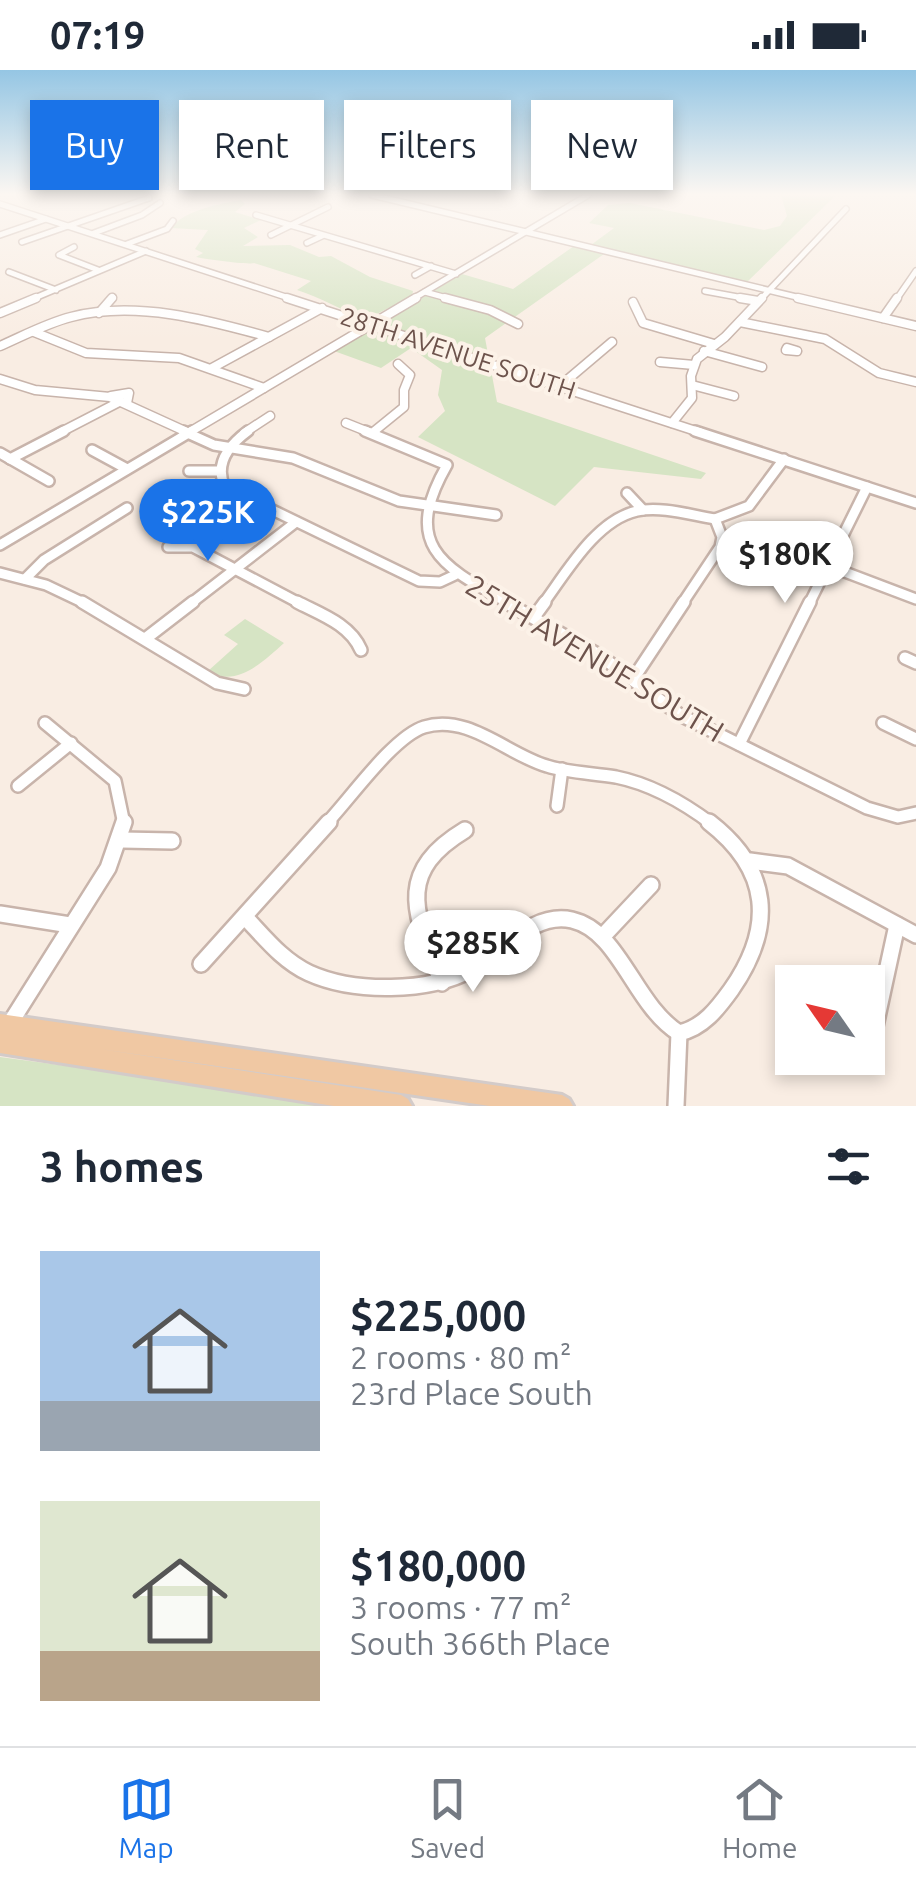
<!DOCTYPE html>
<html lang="en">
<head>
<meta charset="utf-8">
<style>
	body { margin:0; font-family:Ubuntu,sans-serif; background:#f2f2f3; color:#1f2937; height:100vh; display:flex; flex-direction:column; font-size:38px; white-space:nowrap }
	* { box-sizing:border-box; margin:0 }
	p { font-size:32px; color:#747a83 }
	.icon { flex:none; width:55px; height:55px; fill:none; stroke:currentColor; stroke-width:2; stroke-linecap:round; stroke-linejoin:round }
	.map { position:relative; height:1036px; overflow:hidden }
	.drawer { display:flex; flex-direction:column; background:#fff; flex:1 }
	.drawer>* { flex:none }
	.banner { position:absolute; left:30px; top:30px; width:858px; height:90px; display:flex; gap:20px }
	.needle { width:65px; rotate:304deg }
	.tools { position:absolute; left:775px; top:895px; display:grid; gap:20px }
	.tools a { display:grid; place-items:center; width:110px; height:110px; border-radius:0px; background:#fff; box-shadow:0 5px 15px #0003; font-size:50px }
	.price { position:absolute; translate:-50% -85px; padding:0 22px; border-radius:35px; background:#fff; color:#222; font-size:32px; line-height:65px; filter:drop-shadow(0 2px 5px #0008) }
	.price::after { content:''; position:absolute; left:50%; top:60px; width:30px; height:22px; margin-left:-15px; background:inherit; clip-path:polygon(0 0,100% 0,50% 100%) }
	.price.current { background:#1a73e8; color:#fff }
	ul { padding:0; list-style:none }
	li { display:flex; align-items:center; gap:30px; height:250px; padding:0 40px }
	li span { display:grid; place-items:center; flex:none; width:280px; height:200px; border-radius:0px; color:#555 }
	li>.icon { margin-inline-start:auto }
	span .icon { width:120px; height:120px; fill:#fffc; stroke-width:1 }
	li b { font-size:42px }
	h2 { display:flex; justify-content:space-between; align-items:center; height:120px; padding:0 40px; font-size:42px }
	.pill { padding:0 35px; border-radius:0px; background:#fff; box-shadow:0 5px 15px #0003; font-size:35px; line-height:90px }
	.pill.current { background:#1a73e8; color:#fff }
	.status { display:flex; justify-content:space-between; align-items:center; height:70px; padding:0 50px; background:#fff; direction:ltr }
	.status svg { height:28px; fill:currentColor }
	.tab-bar { display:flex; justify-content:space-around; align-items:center; height:140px; border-top:2px solid #e0e1e3; background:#fff; font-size:28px; color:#747a83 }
	.tab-bar a { display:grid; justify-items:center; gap:5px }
	.tab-bar .current { color:#1a73e8 }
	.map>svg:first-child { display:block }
	.green { fill:#d6e4c4 }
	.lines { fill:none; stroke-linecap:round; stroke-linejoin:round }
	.minor-far4-casing { stroke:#c8b4ab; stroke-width:8 }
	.minor-far3-casing { stroke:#c8b4ab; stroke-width:11 }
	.minor-far2-casing { stroke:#c8b4ab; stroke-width:14 }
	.minor-far1-casing { stroke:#c8b4ab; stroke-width:16 }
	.minor-casing { stroke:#c8b4ab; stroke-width:20 }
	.major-casing { stroke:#d3cbc9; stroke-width:6 }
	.minor-far4 { stroke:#fff; stroke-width:5 }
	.minor-far3 { stroke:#fff; stroke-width:8 }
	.minor-far2 { stroke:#fff; stroke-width:9 }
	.minor-far1 { stroke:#fff; stroke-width:11 }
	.minor { stroke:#fff; stroke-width:15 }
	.major { fill:#f0c8a3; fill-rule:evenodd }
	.labels { text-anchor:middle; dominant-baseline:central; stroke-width:8; stroke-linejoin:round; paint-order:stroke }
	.far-street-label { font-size:25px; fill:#6d534c; stroke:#fcf2e8 }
	.street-label { font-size:30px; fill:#6d534c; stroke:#fcf2e8 }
</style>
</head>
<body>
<div class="status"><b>07:19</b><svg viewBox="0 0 49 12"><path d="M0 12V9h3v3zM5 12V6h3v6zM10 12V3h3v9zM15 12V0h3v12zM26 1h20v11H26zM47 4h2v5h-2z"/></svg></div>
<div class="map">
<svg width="916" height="1036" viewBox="0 0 916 1036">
	<rect width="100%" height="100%" fill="#f9ede3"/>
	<g class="green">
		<polygon points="781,125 836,125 747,212 591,175 614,158 589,153 608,135 630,133 764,160 780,156 787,146"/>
		<path d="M241,130L245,134L235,142L261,150L244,158L258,167L243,176L290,175L319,187L331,186L370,207L413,221L412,226L367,249C342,241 322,228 297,220L311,211L254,193C248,195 204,189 196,187L203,183L195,179L208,160L171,158C185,140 219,134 241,130Z"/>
		<polygon points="574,176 604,184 485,268 497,332 706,403 701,409 594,397 555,436 418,367 445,341 438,325 442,300 411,278 381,298 334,281 462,204 513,219"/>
		<path d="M245,549L284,573C264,591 236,619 208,601L238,574L224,565Z"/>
		<polygon points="0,987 364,1036 0,1036"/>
	</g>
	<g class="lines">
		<g class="minor-far4-casing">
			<g id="minor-far4">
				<polyline points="372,125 809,230"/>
				<polyline points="0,134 295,230"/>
				<polyline points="256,145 456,204"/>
				<polyline points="94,163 142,145 160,133"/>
				<polyline points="0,165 46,149"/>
				<polyline points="271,165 328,137"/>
				<polyline points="22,172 149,128"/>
				<polyline points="307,173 322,166"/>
				<polyline points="127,174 167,159 173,151"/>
				<polyline points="74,177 59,185 98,200"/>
				<polyline points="9,202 56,220"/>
				<polyline points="415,205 431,196"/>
				<polyline points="705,221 754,230"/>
				<polyline points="425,222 454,230"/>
				<polyline points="30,230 146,181"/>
				<polyline points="110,230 113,227"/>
				<polyline points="411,230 588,125"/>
				<polyline points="760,230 846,139"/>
				<polyline points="896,230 916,201"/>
			</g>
		</g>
		<g class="minor-far3-casing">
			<g id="minor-far3">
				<polyline points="287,228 702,363"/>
				<polyline points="445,228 490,240 518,254"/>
				<polyline points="740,228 758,231"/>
				<polyline points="798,228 916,256"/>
				<polyline points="633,232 643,253 714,274"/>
				<polyline points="0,243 36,228"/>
				<polyline points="99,243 112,228"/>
				<polyline points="883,248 897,228"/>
				<polyline points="740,252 825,269 879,303 916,312"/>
				<polyline points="34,262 86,283 179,288 264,318"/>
				<path d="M0,276C23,266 47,253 71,247C135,230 208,250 269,267"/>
				<polygon points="787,278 797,281 786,280"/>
				<polyline points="704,281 762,297"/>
				<polyline points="660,292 694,295"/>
				<polyline points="212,298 322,238"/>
				<polyline points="0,309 35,320 110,327 189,363"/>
				<polyline points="692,315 734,326"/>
				<polyline points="560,316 612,272"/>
				<polyline points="111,326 129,323 127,333"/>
				<polyline points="346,353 371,363"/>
				<polyline points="672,353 692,328 691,306 697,289 725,267 762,228"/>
				<polyline points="59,363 121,331"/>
				<polyline points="188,363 416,228"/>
				<polyline points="244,363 270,346"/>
				<polyline points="372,363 404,337 404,320 410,305 398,294"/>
			</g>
		</g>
		<g class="minor-far2-casing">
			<g id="minor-far2">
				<polyline points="183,361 214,375 293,388 399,431 496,445"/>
				<path d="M248,361C229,375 214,394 225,417L419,511L440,512L455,505"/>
				<path d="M365,361L447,395C400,477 444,497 510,534"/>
				<polyline points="695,361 916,433"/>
				<polyline points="92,380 127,399"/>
				<polyline points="0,383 49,411"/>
				<polyline points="10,389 64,361"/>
				<polyline points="189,401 220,401"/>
				<polyline points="627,423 643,440"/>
				<polyline points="0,475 192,361"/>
				<polyline points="168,477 193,477 301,534"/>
				<polyline points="829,496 916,529"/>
				<polyline points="0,503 46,515 86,534"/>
				<polyline points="25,509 44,490 127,438"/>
				<polyline points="190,534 296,452"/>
				<path d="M543,534C566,503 596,450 637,441C662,436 690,445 715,449"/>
				<polyline points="682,534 720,477 722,467 715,449 749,436 784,389"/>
				<polyline points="809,534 867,417"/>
			</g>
		</g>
		<g class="minor-far1-casing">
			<g id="minor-far1">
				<polyline points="82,532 217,613 244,619"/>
				<path d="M297,532C320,544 350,554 361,580"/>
				<polyline points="505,532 599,585 680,645 867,738 898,747 916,743"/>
				<polyline points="534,547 545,532"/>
				<polyline points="145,569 193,532"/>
				<polyline points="905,588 916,593"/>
				<polyline points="633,609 684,532"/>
				<polyline points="45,653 115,711 124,754"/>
				<polyline points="883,653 916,669"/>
				<polyline points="739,674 810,532"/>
				<polyline points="18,716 71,673"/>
				<polyline points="557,736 562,699"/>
				<path d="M326,754C350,729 393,667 424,657C468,643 508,685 547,696C569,703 593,703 616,707C651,714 684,733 712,754"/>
			</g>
		</g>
		<g class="minor-casing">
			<g id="minor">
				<polyline points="122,770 172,771"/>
				<polyline points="750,791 788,796 916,865"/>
				<polyline points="0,844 70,855"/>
				<path d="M246,848C265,868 283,891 309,903C353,923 429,923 472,899C503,883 532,841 572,850C620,861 634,935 679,963"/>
				<polyline points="603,866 651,815"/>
				<polyline points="201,894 329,752"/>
				<path d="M442,913C417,847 392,804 465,760"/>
				<polyline points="9,955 108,798 124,752"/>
				<path d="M679,963C703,958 718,938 731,920C775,857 771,800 709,752"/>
				<polyline points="872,970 897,855"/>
				<polyline points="676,1036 679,963"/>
			</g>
		</g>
		<g class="major-casing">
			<polygon id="major" points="0,944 562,1025 569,1029 573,1036 490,1036 100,979 401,1025 408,1029 412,1036 334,1036 0,983"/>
		</g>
		<use href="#minor-far4" class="minor-far4"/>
		<use href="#minor-far3" class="minor-far3"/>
		<use href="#minor-far2" class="minor-far2"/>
		<use href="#minor-far1" class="minor-far1"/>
		<use href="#minor" class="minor"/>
		<use href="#major" class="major"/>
	</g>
	<linearGradient id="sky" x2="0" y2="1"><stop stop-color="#95c6e4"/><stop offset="0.46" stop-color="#fcf7f2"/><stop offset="1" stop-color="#fcf7f2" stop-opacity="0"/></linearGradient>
	<rect width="916" height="270" fill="url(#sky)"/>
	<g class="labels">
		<g class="far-street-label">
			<text transform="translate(458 283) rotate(18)">28TH AVENUE SOUTH</text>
		</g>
		<g class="street-label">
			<text transform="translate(595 588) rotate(31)">25TH AVENUE SOUTH</text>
		</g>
	</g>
</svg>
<div class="tools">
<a><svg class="needle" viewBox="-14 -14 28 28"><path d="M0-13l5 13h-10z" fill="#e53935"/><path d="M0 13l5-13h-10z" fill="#747a83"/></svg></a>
</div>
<b class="price current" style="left:208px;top:494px">$225K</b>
<b class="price" style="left:785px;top:536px">$180K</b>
<b class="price" style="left:473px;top:925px">$285K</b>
<div class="banner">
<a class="pill current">Buy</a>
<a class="pill">Rent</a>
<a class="pill">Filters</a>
<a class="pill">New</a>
</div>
</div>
<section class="drawer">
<h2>3 homes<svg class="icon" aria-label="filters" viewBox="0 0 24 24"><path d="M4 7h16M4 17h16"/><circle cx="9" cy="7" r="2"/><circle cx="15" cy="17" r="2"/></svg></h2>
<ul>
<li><span style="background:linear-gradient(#a9c7e8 75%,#9aa5b1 0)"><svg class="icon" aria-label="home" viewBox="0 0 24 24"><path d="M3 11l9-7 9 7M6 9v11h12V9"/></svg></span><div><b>$225,000</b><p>2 rooms · 80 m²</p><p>23rd Place South</p></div></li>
<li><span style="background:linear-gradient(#dfe7d0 75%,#b9a48a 0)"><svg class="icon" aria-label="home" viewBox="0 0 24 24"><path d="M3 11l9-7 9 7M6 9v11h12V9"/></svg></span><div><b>$180,000</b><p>3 rooms · 77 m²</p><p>South 366th Place</p></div></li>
</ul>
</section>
<nav class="tab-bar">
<a class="current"><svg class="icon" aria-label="map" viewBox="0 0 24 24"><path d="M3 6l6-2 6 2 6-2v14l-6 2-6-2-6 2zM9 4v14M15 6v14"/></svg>Map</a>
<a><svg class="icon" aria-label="saved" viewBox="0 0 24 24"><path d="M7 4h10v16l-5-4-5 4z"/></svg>Saved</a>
<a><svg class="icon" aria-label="home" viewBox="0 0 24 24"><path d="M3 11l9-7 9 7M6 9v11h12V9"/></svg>Home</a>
</nav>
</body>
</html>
